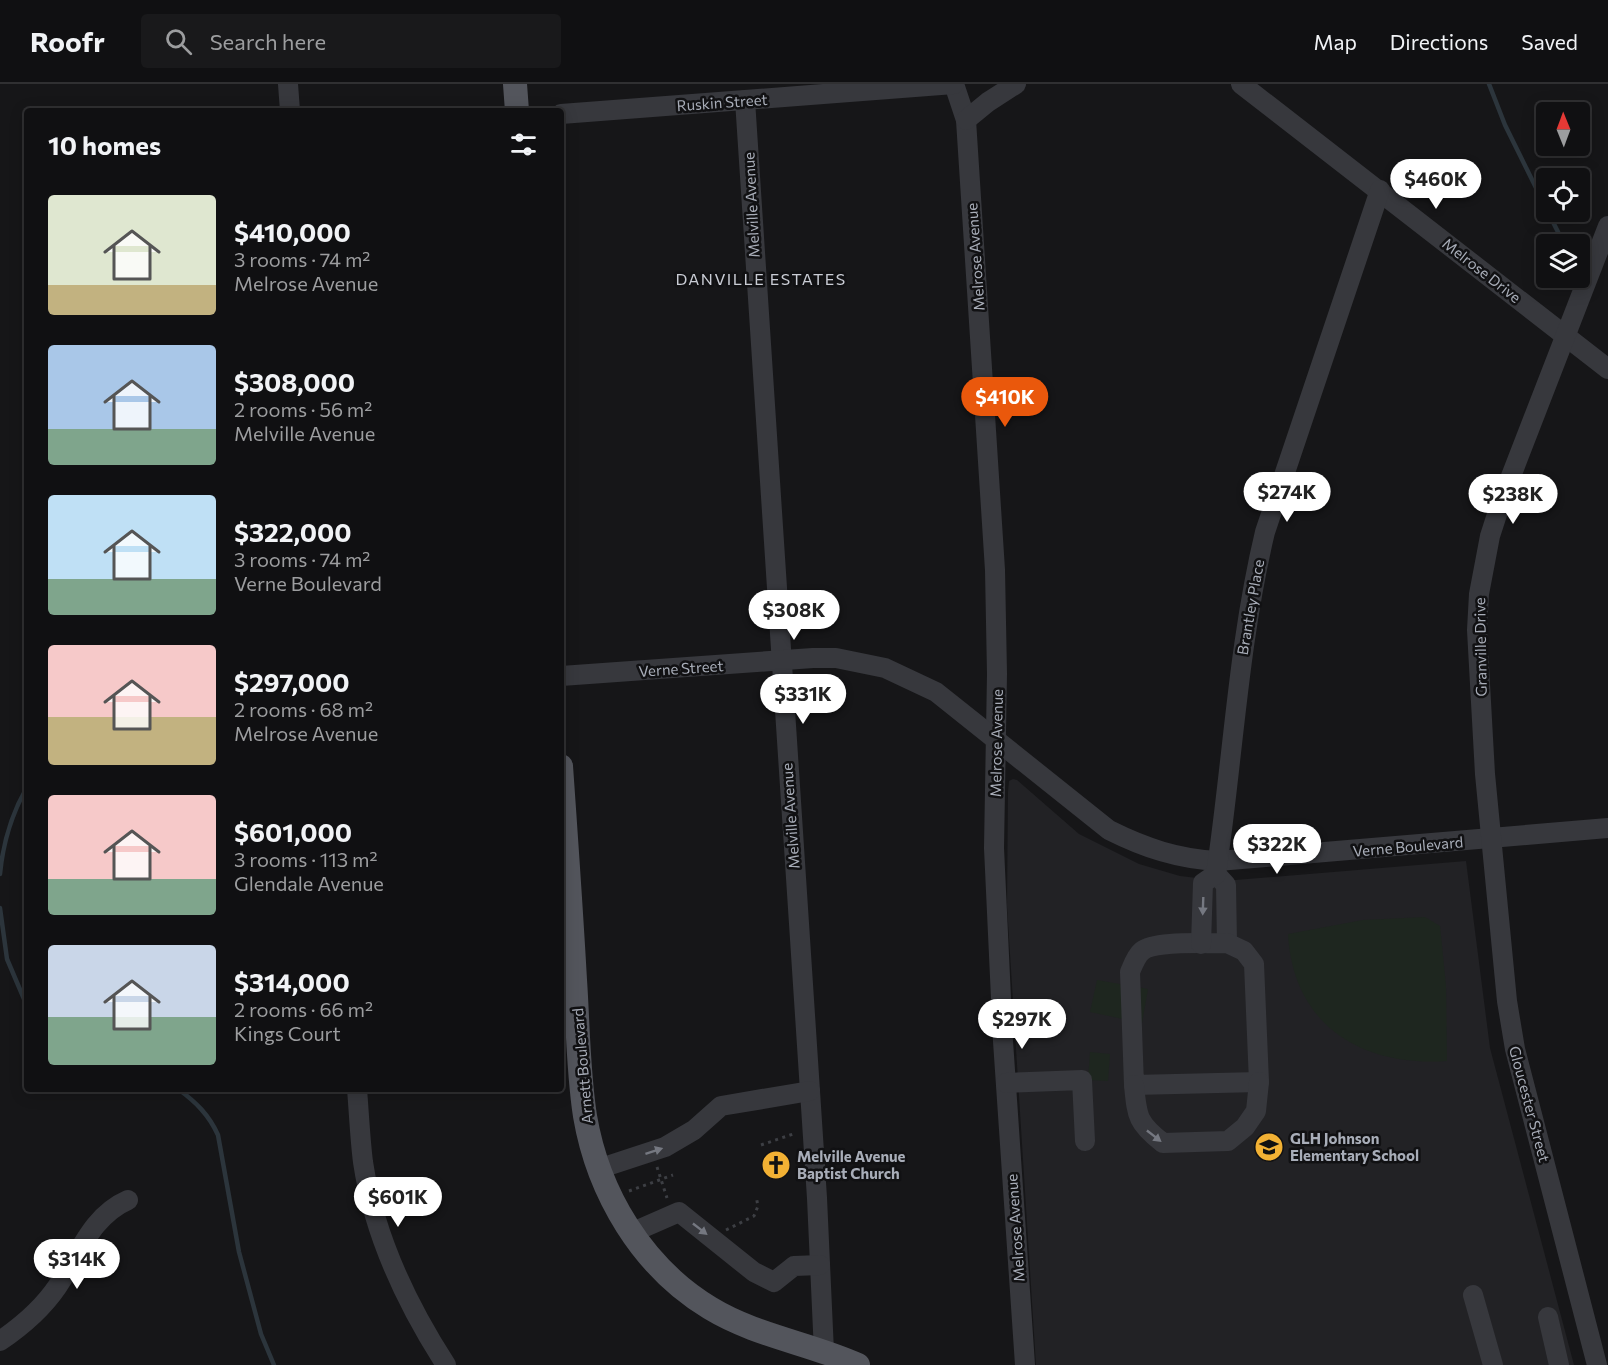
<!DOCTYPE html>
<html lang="en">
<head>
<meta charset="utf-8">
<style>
	body { margin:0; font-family:Commissioner,sans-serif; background:#19191b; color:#f1f3f6; height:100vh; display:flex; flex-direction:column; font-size:22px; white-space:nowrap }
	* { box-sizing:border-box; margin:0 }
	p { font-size:20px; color:#9c9d9f }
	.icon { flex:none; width:33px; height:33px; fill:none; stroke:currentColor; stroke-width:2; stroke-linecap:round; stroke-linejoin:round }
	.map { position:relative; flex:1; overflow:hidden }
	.side { position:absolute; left:24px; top:24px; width:540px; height:984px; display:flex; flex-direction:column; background:#101012; border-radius:6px; box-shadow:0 3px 15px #0003,0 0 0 2px #303032 }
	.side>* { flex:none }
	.needle { width:39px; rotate:359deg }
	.fabs { position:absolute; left:1536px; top:18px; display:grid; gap:12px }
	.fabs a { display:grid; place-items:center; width:54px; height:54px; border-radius:6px; background:#101012; box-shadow:0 3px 15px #0003,0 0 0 2px #303032; font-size:30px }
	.price { position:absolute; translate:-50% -51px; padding:0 14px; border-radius:21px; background:#fff; color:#222; font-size:20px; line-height:39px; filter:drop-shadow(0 2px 3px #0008) }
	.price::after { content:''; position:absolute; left:50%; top:36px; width:18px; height:14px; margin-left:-9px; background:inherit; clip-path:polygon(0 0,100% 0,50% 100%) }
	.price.current { background:#ea580c; color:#fff }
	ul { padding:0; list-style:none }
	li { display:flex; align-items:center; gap:18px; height:150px; padding:0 24px }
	li span { display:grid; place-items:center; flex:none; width:168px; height:120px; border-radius:6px; color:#555 }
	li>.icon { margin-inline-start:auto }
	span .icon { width:72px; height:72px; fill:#fffc; stroke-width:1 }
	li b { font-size:26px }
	h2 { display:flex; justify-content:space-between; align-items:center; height:72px; padding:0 24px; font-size:26px }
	header { display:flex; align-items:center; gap:36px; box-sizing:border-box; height:84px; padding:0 30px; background:#101012; border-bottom:2px solid #303032 }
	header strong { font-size:28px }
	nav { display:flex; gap:33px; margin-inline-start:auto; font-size:21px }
	.search { width:420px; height:54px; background:#19191b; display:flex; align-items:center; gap:15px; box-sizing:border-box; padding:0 21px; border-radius:6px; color:#9c9d9f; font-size:22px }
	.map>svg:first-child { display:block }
	.built { fill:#222225 }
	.green { fill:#1e261f }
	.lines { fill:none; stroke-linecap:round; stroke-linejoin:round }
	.stream { stroke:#2c353c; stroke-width:4.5 }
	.path { stroke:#3d3f44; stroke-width:3; stroke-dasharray:3 4.5; stroke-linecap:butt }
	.minor { stroke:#37383d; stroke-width:20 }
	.major { stroke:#53555c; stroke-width:24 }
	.oneway { fill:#757881 }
	.labels { text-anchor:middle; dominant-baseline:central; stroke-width:5; stroke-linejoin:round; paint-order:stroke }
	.street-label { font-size:15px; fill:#a8adb8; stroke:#111113 }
	.poi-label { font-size:15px; font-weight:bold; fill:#a8adb8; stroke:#111113; text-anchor:start }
	.neighbourhood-label { font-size:16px; letter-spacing:1.5px; fill:#c9ccd4; stroke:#111113 }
</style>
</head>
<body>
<header>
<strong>Roofr</strong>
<div class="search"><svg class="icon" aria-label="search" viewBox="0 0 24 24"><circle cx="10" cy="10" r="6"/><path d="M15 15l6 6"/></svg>Search here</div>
<nav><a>Map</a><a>Directions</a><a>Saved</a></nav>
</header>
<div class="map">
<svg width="1608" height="1281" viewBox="0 0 1608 1281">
	<rect width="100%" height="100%" fill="#161618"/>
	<polygon class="built" points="1013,695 1017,696 1079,750 1139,780 1180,792 1223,797 1466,777 1490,964 1574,1281 1036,1281 1007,822 1008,708 1009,697"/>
	<g class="green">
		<path d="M1425,833L1440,842L1446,902L1447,977C1361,983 1293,941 1288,850L1363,836Z"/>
		<polygon points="1097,896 1148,905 1142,939 1090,928"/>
		<polygon points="1090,968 1110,970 1108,997 1088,996"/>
	</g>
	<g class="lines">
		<g class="stream">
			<polyline points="1489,0 1505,41 1546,124"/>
			<polyline points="1548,128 1561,154"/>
			<path d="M0,790C3,758 11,731 27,703"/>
			<polyline points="0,824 7,875 27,922"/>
			<path d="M178,1005C196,1018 209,1031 218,1051L239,1168L261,1250L274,1281"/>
		</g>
		<g class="path">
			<polyline points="761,1061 796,1049"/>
			<polyline points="657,1083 667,1114"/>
			<polyline points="629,1107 673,1091"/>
			<polyline points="726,1146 754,1132 758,1122 756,1112"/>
		</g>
		<g class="minor">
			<polyline points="288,0 290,27"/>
			<polyline points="954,0 966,36 995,486 997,590 994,764 1003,957 1025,1281"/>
			<polyline points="1241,0 1608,285"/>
			<polyline points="745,16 817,1114 824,1268"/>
			<polyline points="561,30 954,0"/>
			<polyline points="966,36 988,18 1016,0"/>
			<path d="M561,592L813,574H836L885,584L936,608L1109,746C1145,764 1178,775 1218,777L1608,744"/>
			<polyline points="1216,790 1226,801 1227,859"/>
			<path d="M1227,859L1244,867L1254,880L1259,998L1134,1001L1130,888C1133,881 1136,872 1142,867C1155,856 1208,860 1227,859Z"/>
			<path d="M1201,860L1203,799L1216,790C1233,675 1238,561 1265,448L1380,106"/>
			<polyline points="1006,999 1082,996 1085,1057"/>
			<path d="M1134,1001C1137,1032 1137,1039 1163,1059L1228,1057L1245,1043L1256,1027L1259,998"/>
			<path d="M357,1005C359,1029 360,1054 363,1078C374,1152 406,1219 446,1281"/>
			<polyline points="598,1085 665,1063 694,1046 721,1022 810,1007"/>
			<polyline points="631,1149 679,1128 754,1188 774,1198 794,1182 820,1181"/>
			<polyline points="1473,1211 1493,1281"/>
			<polyline points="1548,1233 1559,1281"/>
			<path d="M0,1257C22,1242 42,1225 57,1203C79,1171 91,1132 128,1116"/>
			<polyline points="1597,1281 1515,965 1507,917 1485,690 1477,546 1479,510 1490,452 1501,418 1608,142"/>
		</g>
		<g class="major">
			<polyline points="515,0 517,27"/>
			<path d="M561,682C566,753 571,824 575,896C578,940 578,987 585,1032C598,1109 642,1183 710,1224C756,1252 809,1259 858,1281"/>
		</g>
	</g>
	<defs><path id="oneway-solid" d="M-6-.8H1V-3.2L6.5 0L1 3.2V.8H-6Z" transform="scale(1.5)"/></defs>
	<g class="oneway">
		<use href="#oneway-solid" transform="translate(1203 822) rotate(92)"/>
		<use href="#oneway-solid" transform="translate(1154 1052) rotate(38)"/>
		<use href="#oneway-solid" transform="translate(654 1067) rotate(-18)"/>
		<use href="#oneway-solid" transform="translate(700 1145) rotate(38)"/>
	</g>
	<defs>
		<g id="school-disc" transform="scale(1.5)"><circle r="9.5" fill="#f2b134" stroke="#111113"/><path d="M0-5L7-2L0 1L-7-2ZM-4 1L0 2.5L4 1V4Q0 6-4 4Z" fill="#111"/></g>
		<g id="church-disc" transform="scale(1.5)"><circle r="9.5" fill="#f2b134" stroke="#111113"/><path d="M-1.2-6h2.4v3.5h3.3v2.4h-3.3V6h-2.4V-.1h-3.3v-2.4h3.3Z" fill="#111"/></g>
	</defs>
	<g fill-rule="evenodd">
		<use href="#school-disc" x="1269" y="1063"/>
		<use href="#church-disc" x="776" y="1081"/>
	</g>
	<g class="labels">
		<g class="street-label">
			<text transform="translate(722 18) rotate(-4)">Ruskin Street</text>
			<text transform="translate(751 121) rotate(-93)">Melville Avenue</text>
			<text transform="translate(975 173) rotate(-94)">Melrose Avenue</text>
			<text transform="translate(1482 186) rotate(38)">Melrose Drive</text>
			<text transform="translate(1250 523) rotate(-80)">Brantley Place</text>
			<text transform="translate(1480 563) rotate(-91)">Granville Drive</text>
			<text transform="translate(681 584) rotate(-4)">Verne Street</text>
			<text transform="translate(996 659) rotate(-89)">Melrose Avenue</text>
			<text transform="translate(790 732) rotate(-94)">Melville Avenue</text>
			<text transform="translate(1408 762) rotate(-5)">Verne Boulevard</text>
			<text transform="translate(582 982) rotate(-95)">Arnett Boulevard</text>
			<text transform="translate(1530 1020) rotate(75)">Gloucester Street</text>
			<text transform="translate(1015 1144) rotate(-94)">Melrose Avenue</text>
		</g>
		<g class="poi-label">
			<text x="1290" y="1054">GLH Johnson<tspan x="1290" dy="17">Elementary School</tspan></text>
			<text x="797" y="1072">Melville Avenue<tspan x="797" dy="17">Baptist Church</tspan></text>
		</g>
		<g class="neighbourhood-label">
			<text x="761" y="194">DANVILLE ESTATES</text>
		</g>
	</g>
</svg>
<div class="fabs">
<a><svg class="needle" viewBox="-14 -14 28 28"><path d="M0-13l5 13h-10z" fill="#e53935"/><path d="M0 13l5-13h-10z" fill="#9c9d9f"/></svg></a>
<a><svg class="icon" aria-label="locate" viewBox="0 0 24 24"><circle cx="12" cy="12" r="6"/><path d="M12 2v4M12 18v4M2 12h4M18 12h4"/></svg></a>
<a><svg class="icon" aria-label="layers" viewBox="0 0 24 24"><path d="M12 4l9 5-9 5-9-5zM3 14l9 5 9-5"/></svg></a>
</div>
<b class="price" style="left:1436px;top:126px">$460K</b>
<b class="price current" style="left:1005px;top:344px">$410K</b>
<b class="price" style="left:1287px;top:439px">$274K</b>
<b class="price" style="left:1513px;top:441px">$238K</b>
<b class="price" style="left:794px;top:557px">$308K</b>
<b class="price" style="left:803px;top:641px">$331K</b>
<b class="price" style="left:1277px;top:791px">$322K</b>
<b class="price" style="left:1022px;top:966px">$297K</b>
<b class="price" style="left:398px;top:1144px">$601K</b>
<b class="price" style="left:77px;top:1206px">$314K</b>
<section class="side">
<h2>10 homes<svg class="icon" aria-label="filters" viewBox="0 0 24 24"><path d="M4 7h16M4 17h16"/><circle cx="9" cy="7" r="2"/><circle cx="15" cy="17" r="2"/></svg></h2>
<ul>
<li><span style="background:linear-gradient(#dfe7d0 75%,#c2b280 0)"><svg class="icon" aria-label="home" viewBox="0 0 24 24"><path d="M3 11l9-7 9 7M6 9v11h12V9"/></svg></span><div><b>$410,000</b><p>3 rooms · 74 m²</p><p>Melrose Avenue</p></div></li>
<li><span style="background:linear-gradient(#a9c7e8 70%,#7fa58c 0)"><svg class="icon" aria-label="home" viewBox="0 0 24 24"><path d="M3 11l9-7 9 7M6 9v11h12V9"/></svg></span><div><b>$308,000</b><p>2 rooms · 56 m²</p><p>Melville Avenue</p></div></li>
<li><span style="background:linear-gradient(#bfe0f5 70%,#7fa58c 0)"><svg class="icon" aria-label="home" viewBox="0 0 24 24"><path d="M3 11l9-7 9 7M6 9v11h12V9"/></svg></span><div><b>$322,000</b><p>3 rooms · 74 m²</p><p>Verne Boulevard</p></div></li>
<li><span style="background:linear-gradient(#f6c9c9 60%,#c2b280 0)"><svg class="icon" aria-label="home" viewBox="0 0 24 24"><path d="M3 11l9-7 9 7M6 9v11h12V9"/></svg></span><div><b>$297,000</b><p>2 rooms · 68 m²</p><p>Melrose Avenue</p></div></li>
<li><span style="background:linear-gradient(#f6c9c9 70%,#7fa58c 0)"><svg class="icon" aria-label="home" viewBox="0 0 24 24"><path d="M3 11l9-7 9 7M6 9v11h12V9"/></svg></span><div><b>$601,000</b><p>3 rooms · 113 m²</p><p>Glendale Avenue</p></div></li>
<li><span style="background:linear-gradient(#c9d6e8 60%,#7fa58c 0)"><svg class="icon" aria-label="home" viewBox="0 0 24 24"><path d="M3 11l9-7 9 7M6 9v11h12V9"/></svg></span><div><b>$314,000</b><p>2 rooms · 66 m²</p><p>Kings Court</p></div></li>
</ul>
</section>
</div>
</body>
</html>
